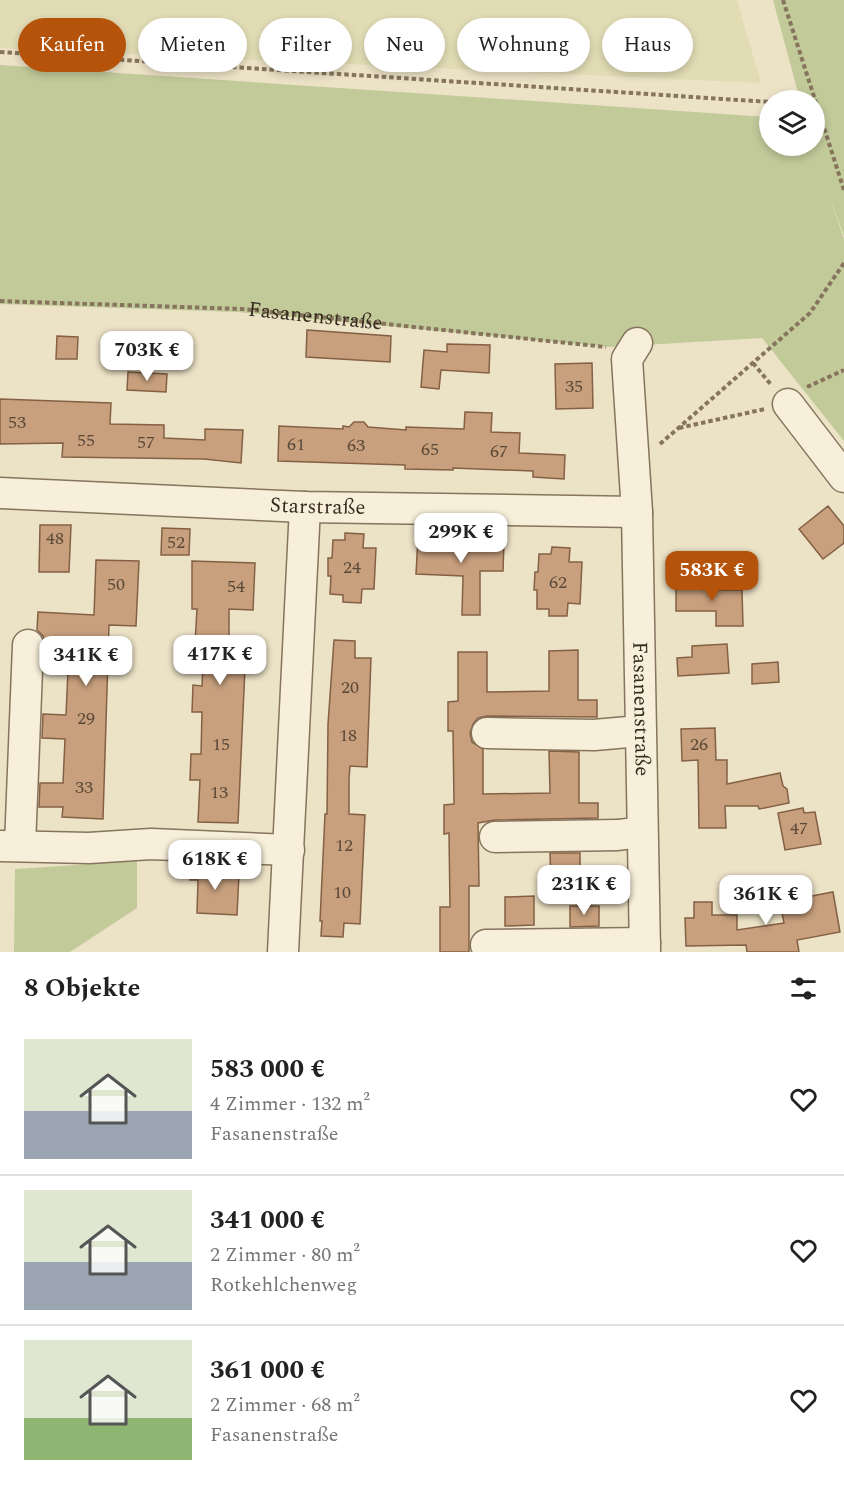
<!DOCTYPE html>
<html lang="de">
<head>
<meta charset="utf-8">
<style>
	body { margin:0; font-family:Spectral,serif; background:#f2f2f2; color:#222; height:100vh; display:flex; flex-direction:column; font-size:22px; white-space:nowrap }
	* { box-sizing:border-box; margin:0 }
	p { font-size:20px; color:#767676 }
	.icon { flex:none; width:33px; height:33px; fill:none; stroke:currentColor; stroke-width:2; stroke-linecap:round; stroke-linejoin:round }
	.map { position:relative; height:952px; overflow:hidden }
	.side { display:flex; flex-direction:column; background:#fff; flex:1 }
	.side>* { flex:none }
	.guide { position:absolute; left:18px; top:18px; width:808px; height:54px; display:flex; gap:12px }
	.tools { position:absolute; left:759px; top:90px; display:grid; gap:12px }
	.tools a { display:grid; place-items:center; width:66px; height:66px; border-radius:50%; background:#fff; box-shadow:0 3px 9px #0003; font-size:30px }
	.price { position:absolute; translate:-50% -51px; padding:0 14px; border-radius:12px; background:#fff; color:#222; font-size:20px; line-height:39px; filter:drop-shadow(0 2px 3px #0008) }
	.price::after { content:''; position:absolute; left:50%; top:36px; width:18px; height:14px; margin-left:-9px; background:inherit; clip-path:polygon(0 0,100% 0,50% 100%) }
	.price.active { background:#b45309; color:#fff }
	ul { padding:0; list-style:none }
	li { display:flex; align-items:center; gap:18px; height:150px; padding:0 24px }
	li+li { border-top:2px solid #e0e0e0 }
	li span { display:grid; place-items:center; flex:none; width:168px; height:120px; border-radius:0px; color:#555 }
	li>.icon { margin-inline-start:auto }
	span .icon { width:72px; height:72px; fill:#fffc; stroke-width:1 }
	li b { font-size:26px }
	h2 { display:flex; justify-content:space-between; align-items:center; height:72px; padding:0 24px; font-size:26px }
	.chip { padding:0 21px; border-radius:27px; background:#fff; box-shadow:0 3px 9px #0003; font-size:21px; line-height:54px }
	.chip.active { background:#b45309; color:#fff }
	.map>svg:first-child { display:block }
	.farmland { fill:#e1dcb4 }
	.green { fill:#c2ca9a }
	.building { fill:#c8a07e; stroke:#846044; stroke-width:1.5 }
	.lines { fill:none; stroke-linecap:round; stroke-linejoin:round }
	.minor-casing { stroke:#86745d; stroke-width:33 }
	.path { stroke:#86745d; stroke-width:4; stroke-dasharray:4.5 3; stroke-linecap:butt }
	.minor { stroke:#f7efd9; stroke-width:30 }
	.labels { text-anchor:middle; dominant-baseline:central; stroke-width:4.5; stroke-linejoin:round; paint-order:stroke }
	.number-label { font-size:18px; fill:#5b4938 }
	.street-label { font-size:21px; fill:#372c20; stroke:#f4ecd5 }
</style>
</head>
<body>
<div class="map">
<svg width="844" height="952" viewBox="0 0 844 952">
	<rect width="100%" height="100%" fill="#ece2c6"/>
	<polygon class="farmland" points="0,0 737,0 761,83 0,48"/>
	<g class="green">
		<polygon points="773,0 844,0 844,236 829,195 844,239 844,441 762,338 611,347 236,312 0,304 0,65 769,117 770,146 814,146 814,100 800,100"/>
		<polygon points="137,861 137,908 70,952 14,952 15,869"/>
	</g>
	<g class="building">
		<polygon points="307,330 391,336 390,362 306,357"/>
		<polygon points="57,336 78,337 77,359 56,359"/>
		<polygon points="447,344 490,345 489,373 441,370 439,389 421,387 424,350 447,352"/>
		<polygon points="592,363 593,408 556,409 555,364"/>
		<polygon points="128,372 167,374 166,392 127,390"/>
		<polygon points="0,399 111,403 110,424 164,425 164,438 205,440 205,429 243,430 241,463 204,459 62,457 63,443 0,444"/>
		<polygon points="465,412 492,413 491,432 520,433 519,453 565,455 564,479 533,477 533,471 453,468 453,470 405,469 405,465 278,461 279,426 343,429 343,426 349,427 354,422 364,422 368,427 406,430 406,427 464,429"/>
		<polygon points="828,506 844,526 844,543 823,559 799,529"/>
		<polygon points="40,525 71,525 69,572 39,572"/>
		<polygon points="162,528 190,529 189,555 161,555"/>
		<polygon points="345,533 364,534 363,548 376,548 374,589 362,589 361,603 343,602 343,595 330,594 331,576 328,576 328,558 332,558 333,540 345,540"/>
		<polygon points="464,535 480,535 480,541 504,541 503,571 480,571 480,615 462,615 463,576 416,574 418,537 464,541"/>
		<polygon points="552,547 570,548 569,562 582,562 580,604 568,603 567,616 549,616 549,609 537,609 537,590 534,590 535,572 538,572 539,554 551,554"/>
		<polygon points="96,560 139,561 136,626 109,625 103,819 62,817 63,807 39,807 40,783 63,783 65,739 42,738 43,714 66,715 68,671 44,670 45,645 43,636 37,630 38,612 94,615"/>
		<polygon points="192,561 255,563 253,610 229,609 229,645 246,646 238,823 198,822 200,780 190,780 191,754 201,754 202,712 192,712 193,685 202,686 204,643 195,643 197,609 192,609"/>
		<polygon points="676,584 717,584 717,590 742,590 743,626 716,626 716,611 676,611"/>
		<polygon points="334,640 355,641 355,658 371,658 367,767 350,766 349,779 349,814 365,815 360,924 344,923 343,937 321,936 322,921 320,921 325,814 327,814 328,724"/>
		<polygon points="727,644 729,673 678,676 677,658 692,657 692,646"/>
		<polygon points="578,650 578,700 597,700 597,717 487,716 478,718 473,724 470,733 472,742 483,749 483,794 550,793 549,751 579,752 579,803 598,803 598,818 495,820 478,823 479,886 469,886 469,952 440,952 440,907 450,907 449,833 444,834 444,805 454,804 453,731 448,731 448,702 458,701 458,652 487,652 487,692 549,691 549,651"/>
		<polygon points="778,662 779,682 752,684 752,664"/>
		<polygon points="715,728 716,760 727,760 727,784 780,773 783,786 787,789 789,803 759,809 758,806 725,806 726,828 699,828 698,760 682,761 681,729"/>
		<polygon points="803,808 804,813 815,812 821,844 785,850 778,813"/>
		<polygon points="550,853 580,853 580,885 551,886"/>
		<polygon points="190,863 207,864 207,873 239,874 237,915 197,913 198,880 190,880"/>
		<polygon points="833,892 840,932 797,940 799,952 747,952 746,945 686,946 685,918 694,918 694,902 712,902 712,915 737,915 737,930 784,923 780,902"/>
		<polygon points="534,896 534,925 505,926 505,897"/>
		<polygon points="570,906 599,906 599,926 570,927"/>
	</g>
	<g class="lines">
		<g class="minor-casing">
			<g id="minor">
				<path id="s2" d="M637,343L627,359L637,512L645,952"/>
				<polyline points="788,404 844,477"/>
				<path id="s3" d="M0,493L305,507L637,512"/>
				<polyline points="487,733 594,735 640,731"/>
				<polyline points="495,837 618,835 641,832"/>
				<polyline points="0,846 89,848 151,844 289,850"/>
				<polyline points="20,846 28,645"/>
				<polyline points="486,945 645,943"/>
				<polyline points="283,952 305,507"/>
			</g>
		</g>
		<g class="path">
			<polyline points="783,0 844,190"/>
			<polyline points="0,52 770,102"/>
			<path id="s1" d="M0,301L242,309L606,347"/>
			<polyline points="753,363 772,386"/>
			<polyline points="807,387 844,370"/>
			<polyline points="679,428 765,409"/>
			<polyline points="660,444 810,313 844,263"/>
		</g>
		<use href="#minor" class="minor"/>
	</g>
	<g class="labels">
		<g class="number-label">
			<text x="574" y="386">35</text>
			<text x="17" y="422">53</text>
			<text x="86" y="440">55</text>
			<text x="146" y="442">57</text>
			<text x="296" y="444">61</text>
			<text x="356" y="445">63</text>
			<text x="430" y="449">65</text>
			<text x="499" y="451">67</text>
			<text x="55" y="538">48</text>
			<text x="176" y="542">52</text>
			<text x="352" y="567">24</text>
			<text x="558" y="582">62</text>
			<text x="116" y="584">50</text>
			<text x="236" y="586">54</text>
			<text x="350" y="687">20</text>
			<text x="86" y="718">29</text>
			<text x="348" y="735">18</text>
			<text x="221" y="744">15</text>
			<text x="699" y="744">26</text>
			<text x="84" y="787">33</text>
			<text x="219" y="792">13</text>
			<text x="799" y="828">47</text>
			<text x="344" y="845">12</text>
			<text x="342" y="892">10</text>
		</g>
		<g class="street-label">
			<text stroke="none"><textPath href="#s1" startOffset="316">Fasanenstraße</textPath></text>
			<text stroke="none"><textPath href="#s3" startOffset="318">Starstraße</textPath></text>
			<text stroke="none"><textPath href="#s2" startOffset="369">Fasanenstraße</textPath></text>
		</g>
	</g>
</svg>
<div class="tools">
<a><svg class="icon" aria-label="layers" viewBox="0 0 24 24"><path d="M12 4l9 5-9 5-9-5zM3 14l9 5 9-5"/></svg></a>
</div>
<b class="price" style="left:147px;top:382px">703K €</b>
<b class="price" style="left:461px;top:564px">299K €</b>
<b class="price active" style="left:712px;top:602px">583K €</b>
<b class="price" style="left:220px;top:686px">417K €</b>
<b class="price" style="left:86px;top:687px">341K €</b>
<b class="price" style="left:215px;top:891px">618K €</b>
<b class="price" style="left:584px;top:916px">231K €</b>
<b class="price" style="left:766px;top:926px">361K €</b>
<div class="guide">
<a class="chip active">Kaufen</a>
<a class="chip">Mieten</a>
<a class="chip">Filter</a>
<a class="chip">Neu</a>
<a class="chip">Wohnung</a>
<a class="chip">Haus</a>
</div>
</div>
<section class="side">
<h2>8 Objekte<svg class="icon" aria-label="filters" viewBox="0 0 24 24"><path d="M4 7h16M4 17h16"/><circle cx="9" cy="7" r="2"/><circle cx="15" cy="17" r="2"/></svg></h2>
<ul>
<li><span style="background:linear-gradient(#dfe7d0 60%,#9aa5b1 0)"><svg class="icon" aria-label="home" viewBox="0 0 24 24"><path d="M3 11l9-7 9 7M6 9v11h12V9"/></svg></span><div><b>583 000 €</b><p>4 Zimmer · 132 m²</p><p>Fasanenstraße</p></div><svg class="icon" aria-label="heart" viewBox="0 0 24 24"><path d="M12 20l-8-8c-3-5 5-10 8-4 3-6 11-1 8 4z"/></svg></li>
<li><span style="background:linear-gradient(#dfe7d0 60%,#9aa5b1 0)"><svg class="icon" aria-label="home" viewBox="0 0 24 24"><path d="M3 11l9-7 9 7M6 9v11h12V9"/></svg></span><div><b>341 000 €</b><p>2 Zimmer · 80 m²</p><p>Rotkehlchenweg</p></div><svg class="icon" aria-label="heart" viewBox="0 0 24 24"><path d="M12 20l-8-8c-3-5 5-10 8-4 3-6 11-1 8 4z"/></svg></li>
<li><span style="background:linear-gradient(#dfe7d0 65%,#8fb573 0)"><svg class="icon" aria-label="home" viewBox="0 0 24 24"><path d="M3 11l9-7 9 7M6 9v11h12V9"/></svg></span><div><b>361 000 €</b><p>2 Zimmer · 68 m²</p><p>Fasanenstraße</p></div><svg class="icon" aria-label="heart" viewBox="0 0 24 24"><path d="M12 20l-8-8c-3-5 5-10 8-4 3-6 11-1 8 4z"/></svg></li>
</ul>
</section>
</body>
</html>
